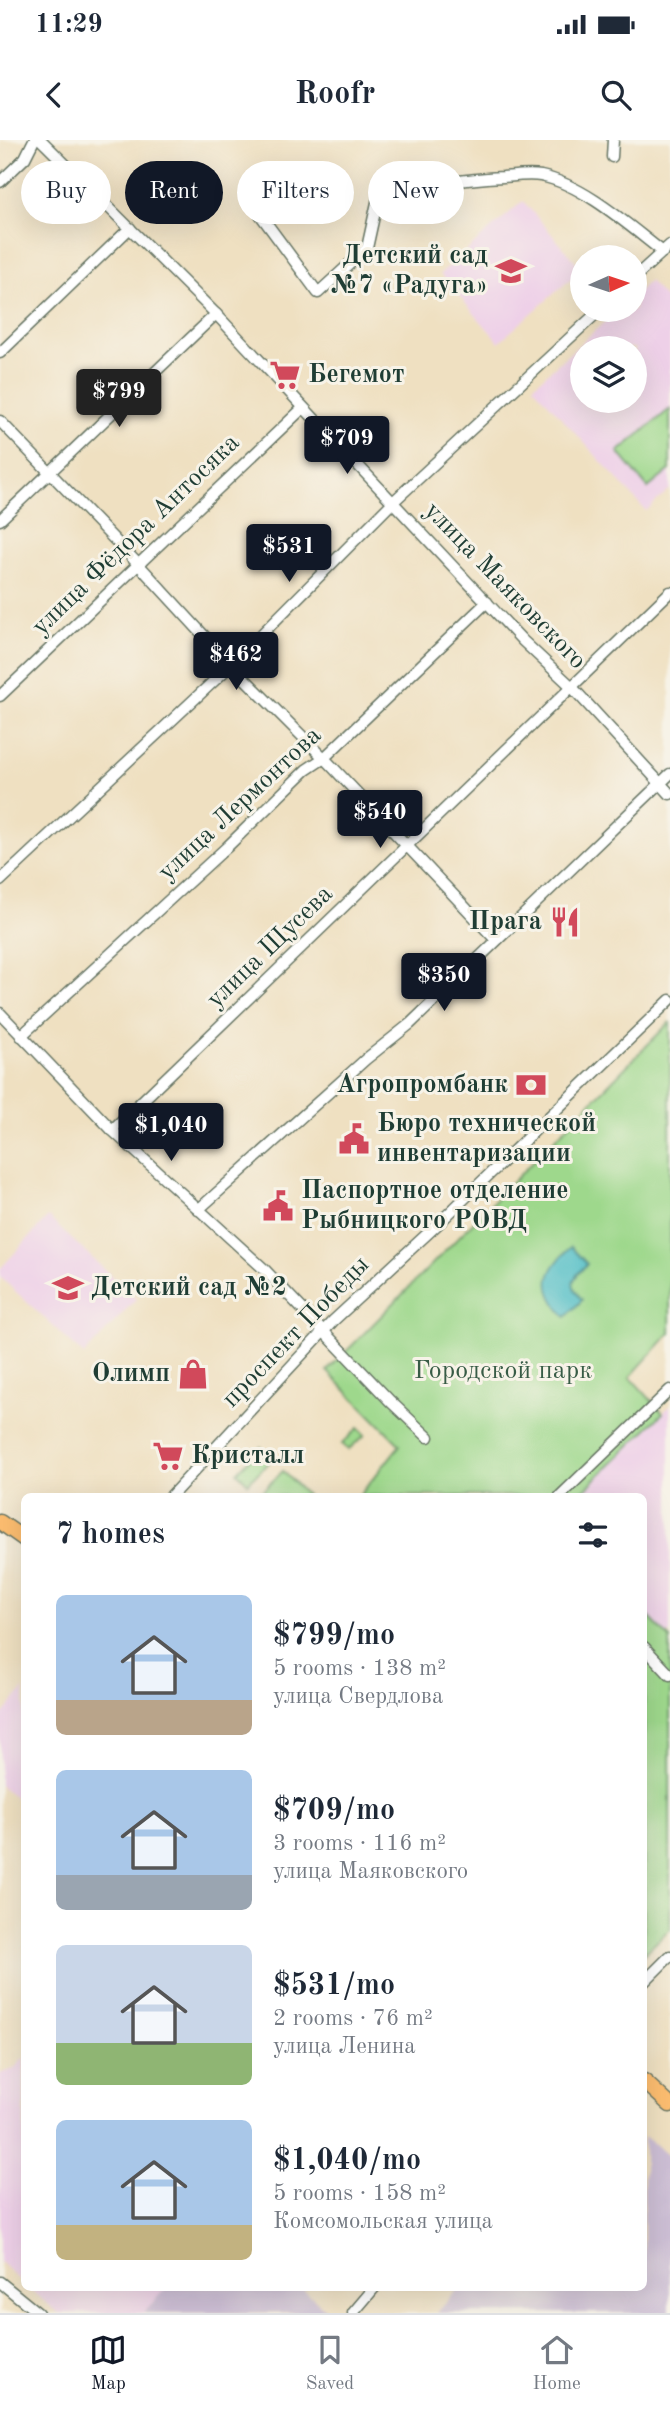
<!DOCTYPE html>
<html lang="en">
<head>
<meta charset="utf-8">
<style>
	body { margin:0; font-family:"Old Standard TT",serif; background:#f6f6f7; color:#1f2937; height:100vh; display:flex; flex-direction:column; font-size:26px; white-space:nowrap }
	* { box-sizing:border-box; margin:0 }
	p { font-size:23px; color:#747a83 }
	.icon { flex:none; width:38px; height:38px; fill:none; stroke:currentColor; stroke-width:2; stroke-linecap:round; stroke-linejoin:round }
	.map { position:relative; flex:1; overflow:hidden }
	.side { position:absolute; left:21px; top:1353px; width:626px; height:798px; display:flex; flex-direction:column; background:#fff; border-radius:10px; box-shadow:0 7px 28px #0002 }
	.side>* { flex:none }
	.banner { position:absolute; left:21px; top:21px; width:628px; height:63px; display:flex; gap:14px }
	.needle { width:46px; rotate:87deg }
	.buttons { position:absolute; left:570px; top:105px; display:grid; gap:14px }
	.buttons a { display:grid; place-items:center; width:77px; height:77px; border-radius:50%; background:#fff; box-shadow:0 7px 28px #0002; font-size:35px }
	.price { position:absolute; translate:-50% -60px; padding:0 16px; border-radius:7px; background:#111827; color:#fff; font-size:23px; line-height:46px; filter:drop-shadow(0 2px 4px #0008) }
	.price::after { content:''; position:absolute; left:50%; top:42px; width:21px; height:16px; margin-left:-10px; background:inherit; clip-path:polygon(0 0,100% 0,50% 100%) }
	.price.current { background:#222; color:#fff }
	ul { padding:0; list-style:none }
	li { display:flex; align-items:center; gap:21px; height:175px; padding:0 35px }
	li span { display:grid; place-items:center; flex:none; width:196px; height:140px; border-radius:10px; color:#555 }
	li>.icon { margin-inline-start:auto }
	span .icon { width:84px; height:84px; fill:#fffc; stroke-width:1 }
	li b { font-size:30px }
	h2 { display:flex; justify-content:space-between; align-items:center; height:84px; padding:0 35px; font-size:30px }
	.pill { padding:0 24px; border-radius:32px; background:#fff; box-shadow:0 7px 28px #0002; font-size:24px; line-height:63px }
	.pill.current { background:#111827; color:#fff }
	.status { display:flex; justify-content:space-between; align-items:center; height:49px; padding:0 35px; background:#fff; direction:ltr }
	.status svg { height:19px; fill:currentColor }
	header { display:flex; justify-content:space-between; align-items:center; height:91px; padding:0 35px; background:#fff; font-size:32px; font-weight:700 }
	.dock { display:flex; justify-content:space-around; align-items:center; height:98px; border-top:2px solid #e0e1e3; background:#fff; font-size:19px; color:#747a83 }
	.dock a { display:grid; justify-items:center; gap:4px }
	.dock .current { color:#111827 }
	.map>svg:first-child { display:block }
	.built { fill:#eed0e8; fill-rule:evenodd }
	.industrial { fill:#ccbed4 }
	.green { fill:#9ed88c; stroke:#5e8a60; stroke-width:2 }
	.water { fill:#50bec6; stroke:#387e7d; stroke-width:2 }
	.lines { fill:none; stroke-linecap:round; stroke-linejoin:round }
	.minor-casing { stroke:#687665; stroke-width:13 }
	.major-casing { stroke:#687665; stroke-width:17 }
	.minor { stroke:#fff; stroke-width:10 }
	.major { stroke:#fcbd6f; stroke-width:14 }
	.labels { text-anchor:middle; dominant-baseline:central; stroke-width:6; stroke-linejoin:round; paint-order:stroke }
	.poi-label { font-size:26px; font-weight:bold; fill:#1f3d34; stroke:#f7f3e8; text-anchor:start }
	.street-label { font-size:26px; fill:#1f3d34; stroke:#f7f3e8 }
	.park-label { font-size:26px; fill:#385c46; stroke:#f7f3e8 }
</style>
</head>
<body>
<div class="status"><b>11:29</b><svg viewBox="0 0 49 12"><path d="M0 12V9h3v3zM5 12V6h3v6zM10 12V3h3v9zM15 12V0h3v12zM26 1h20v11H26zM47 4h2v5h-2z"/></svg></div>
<header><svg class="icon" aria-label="back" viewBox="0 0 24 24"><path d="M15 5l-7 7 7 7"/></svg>Roofr<svg class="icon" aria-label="search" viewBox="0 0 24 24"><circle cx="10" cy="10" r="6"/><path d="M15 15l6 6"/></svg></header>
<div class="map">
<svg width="670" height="2173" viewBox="0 0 670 2173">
	<rect width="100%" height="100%" fill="#f7f3e8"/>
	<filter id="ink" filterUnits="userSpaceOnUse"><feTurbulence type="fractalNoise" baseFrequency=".0143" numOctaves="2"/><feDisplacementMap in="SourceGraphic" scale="14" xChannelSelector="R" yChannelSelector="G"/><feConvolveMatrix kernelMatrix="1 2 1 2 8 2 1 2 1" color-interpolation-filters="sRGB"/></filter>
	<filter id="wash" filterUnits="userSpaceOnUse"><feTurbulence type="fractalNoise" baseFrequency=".00686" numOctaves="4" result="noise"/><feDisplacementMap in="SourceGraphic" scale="28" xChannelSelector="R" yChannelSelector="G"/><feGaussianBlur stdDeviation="1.57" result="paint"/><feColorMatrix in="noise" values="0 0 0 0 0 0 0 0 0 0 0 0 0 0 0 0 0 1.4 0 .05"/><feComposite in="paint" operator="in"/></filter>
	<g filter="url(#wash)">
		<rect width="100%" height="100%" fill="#efe0c1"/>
		<g class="built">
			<polygon points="523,61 582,129 499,202 440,134"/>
			<path d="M649,141L670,164V349L646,371L533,246L618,170H635V154ZM583,208H635V261H583Z"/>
			<polygon points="48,1077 136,1159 84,1215 0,1137 0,1129"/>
			<polygon points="670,1266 670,1492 667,1496 644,1472 644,1356 578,1356"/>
			<polygon points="24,1549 24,1665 0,1645 0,1577"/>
			<polygon points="24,1917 24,2145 0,2122 0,1934 14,1929"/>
			<polygon points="27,2147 167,2147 143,2173 59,2173"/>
		</g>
		<g class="industrial">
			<polygon points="644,1996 670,2017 670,2173 437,2173 460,2147 644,2147"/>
			<polygon points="167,2147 301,2147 329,2172 143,2173"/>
		</g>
		<g class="green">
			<polygon points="670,269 670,330 648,348 618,312"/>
			<polygon points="670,882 670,1193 630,1237 663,1273 578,1356 359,1356 400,1305 327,1231"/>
			<polygon points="358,1288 365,1295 348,1310 342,1304"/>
			<polygon points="261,1307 272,1319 248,1343 237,1332"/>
			<polygon points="283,1331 307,1356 261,1356 259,1354"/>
			<polygon points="644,1472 670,1499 670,1789 644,1814"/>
		</g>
		<path class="water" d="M571,1107L587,1124C573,1139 567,1142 582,1160L566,1177C540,1149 544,1132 571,1107Z"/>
	</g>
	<g filter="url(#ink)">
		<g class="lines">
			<g class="minor-casing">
				<g id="minor">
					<polyline points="41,0 216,174 523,501 571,546 670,654"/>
					<polyline points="612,17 613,0"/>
					<polyline points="0,42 25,18 34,0"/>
					<path d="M245,54L318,153L367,108L378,58L387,53C426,45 464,39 503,37C515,36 529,34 541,36C584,45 628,85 663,112"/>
					<polyline points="635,137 670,105"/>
					<polyline points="0,213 130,88"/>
					<polyline points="0,281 138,424 231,525 324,618 496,800"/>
					<polyline points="0,380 216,174"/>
					<polyline points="0,556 303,268"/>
					<polyline points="0,741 231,525 393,362 600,170"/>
					<polyline points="0,873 112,990 264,1129 390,1261 428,1297"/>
					<polyline points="21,896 227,707 306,630 324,618 487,462"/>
					<polyline points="112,990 670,452"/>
					<polyline points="198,1070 366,919 410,884 670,634"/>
					<polyline points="171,1356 333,1181 438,1084 670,860"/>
					<polyline points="560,1356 670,1250"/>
					<polyline points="644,1507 670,1535"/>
					<polyline points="644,1842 670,1816"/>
					<polyline points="0,2142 38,2173"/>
					<polyline points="353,2173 375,2147"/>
				</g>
			</g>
			<g class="major-casing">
				<g id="major">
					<polyline points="0,1382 24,1399"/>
					<polyline points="644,1941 670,1965"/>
				</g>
			</g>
			<use href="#minor" class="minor"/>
			<use href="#major" class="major"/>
		</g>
	</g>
	<defs>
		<g id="school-bare" transform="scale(2.415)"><path d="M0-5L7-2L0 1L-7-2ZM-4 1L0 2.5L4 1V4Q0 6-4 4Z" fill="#d1495b" stroke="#f7f3e8" stroke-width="2.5" paint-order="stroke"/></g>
		<g id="supermarket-bare" transform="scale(2.415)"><path d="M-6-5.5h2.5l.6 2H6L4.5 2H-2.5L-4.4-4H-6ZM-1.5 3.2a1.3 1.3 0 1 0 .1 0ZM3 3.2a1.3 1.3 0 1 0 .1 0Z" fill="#d1495b" stroke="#f7f3e8" stroke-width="2.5" paint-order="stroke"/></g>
		<g id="restaurant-bare" transform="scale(2.415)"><path d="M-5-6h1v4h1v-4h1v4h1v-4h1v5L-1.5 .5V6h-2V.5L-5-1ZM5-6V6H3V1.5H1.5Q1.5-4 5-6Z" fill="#d1495b" stroke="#f7f3e8" stroke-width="2.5" paint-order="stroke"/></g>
		<g id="bank-bare" transform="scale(2.415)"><path d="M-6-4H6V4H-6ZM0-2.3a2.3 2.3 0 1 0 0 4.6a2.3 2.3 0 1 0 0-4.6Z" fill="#d1495b" stroke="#f7f3e8" stroke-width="2.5" paint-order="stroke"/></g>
		<g id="civic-bare" transform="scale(2.415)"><path d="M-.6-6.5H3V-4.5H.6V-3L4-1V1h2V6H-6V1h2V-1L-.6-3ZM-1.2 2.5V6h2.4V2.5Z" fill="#d1495b" stroke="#f7f3e8" stroke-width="2.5" paint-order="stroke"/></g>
		<g id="shop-bare" transform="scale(2.415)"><path d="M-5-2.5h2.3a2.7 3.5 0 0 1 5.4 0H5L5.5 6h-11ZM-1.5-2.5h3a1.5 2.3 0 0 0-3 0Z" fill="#d1495b" stroke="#f7f3e8" stroke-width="2.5" paint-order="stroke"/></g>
	</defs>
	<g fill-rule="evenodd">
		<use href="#school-bare" x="511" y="131"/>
		<use href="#supermarket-bare" x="285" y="235"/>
		<use href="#restaurant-bare" x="565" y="782"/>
		<use href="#bank-bare" x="531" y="945"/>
		<use href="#civic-bare" x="354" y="999"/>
		<use href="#civic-bare" x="278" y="1066"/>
		<use href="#school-bare" x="68" y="1148"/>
		<use href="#shop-bare" x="193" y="1234"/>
		<use href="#supermarket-bare" x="168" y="1316"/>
	</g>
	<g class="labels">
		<g class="poi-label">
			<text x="488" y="116" text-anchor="end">Детский сад<tspan x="488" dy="30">№7 «Радуга»</tspan></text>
			<text x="308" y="235">Бегемот</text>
			<text x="542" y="782" text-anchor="end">Прага</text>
			<text x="508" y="945" text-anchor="end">Агропромбанк</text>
			<text x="377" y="984">Бюро технической<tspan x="377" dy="30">инвентаризации</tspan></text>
			<text x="301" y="1051">Паспортное отделение<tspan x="301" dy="30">Рыбницкого РОВД</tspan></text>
			<text x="91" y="1148">Детский сад №2</text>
			<text x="170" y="1234" text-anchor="end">Олимп</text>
			<text x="191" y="1316">Кристалл</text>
		</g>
		<g class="street-label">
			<text transform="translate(136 395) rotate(-44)">улица Фёдора Антосяка</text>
			<text transform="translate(505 446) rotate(46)">улица Маяковского</text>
			<text transform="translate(240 664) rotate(-43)">улица Лермонтова</text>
			<text transform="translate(270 807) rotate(-44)">улица Щусева</text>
			<text transform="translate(296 1192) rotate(-46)">проспект Победы</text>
		</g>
		<g class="park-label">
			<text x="503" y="1231">Городской парк</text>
		</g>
	</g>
</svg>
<div class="buttons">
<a><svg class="needle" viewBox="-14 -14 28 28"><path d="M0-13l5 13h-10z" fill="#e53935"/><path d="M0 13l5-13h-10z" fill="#747a83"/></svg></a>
<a><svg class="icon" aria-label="layers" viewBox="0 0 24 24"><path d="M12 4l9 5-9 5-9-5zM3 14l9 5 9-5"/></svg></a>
</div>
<b class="price current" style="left:119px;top:289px">$799</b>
<b class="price" style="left:347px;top:336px">$709</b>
<b class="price" style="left:289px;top:444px">$531</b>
<b class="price" style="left:236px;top:552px">$462</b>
<b class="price" style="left:380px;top:710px">$540</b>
<b class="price" style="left:444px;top:873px">$350</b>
<b class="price" style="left:171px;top:1023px">$1,040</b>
<div class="banner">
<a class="pill">Buy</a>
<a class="pill current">Rent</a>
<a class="pill">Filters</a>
<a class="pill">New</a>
</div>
<section class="side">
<h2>7 homes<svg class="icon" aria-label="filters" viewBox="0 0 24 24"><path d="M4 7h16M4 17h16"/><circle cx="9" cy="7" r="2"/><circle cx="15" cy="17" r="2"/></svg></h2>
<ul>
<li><span style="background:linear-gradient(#a9c7e8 75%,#b9a48a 0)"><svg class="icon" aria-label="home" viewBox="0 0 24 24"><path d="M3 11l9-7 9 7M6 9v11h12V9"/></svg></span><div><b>$799/mo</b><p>5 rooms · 138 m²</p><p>улица Свердлова</p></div></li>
<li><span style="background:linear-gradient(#a9c7e8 75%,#9aa5b1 0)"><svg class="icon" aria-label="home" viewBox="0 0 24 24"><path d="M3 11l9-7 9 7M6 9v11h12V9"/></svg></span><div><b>$709/mo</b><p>3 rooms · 116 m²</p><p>улица Маяковского</p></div></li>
<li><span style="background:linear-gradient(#c9d6e8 70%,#8fb573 0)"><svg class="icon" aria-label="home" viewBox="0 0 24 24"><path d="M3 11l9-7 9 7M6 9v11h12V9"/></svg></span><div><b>$531/mo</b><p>2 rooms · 76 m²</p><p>улица Ленина</p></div></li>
<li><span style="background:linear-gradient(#a9c7e8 75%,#c2b280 0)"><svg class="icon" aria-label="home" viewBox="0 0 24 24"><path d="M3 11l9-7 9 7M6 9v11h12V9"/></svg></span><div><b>$1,040/mo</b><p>5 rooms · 158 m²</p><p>Комсомольская улица</p></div></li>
</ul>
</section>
</div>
<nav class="dock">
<a class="current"><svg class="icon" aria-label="map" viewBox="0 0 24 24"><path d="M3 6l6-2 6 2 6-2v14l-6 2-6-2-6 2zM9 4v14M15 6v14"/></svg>Map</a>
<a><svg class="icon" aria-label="saved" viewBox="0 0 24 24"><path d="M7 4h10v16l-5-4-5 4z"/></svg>Saved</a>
<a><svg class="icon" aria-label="home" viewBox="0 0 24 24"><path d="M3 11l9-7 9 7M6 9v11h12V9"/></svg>Home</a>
</nav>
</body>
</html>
